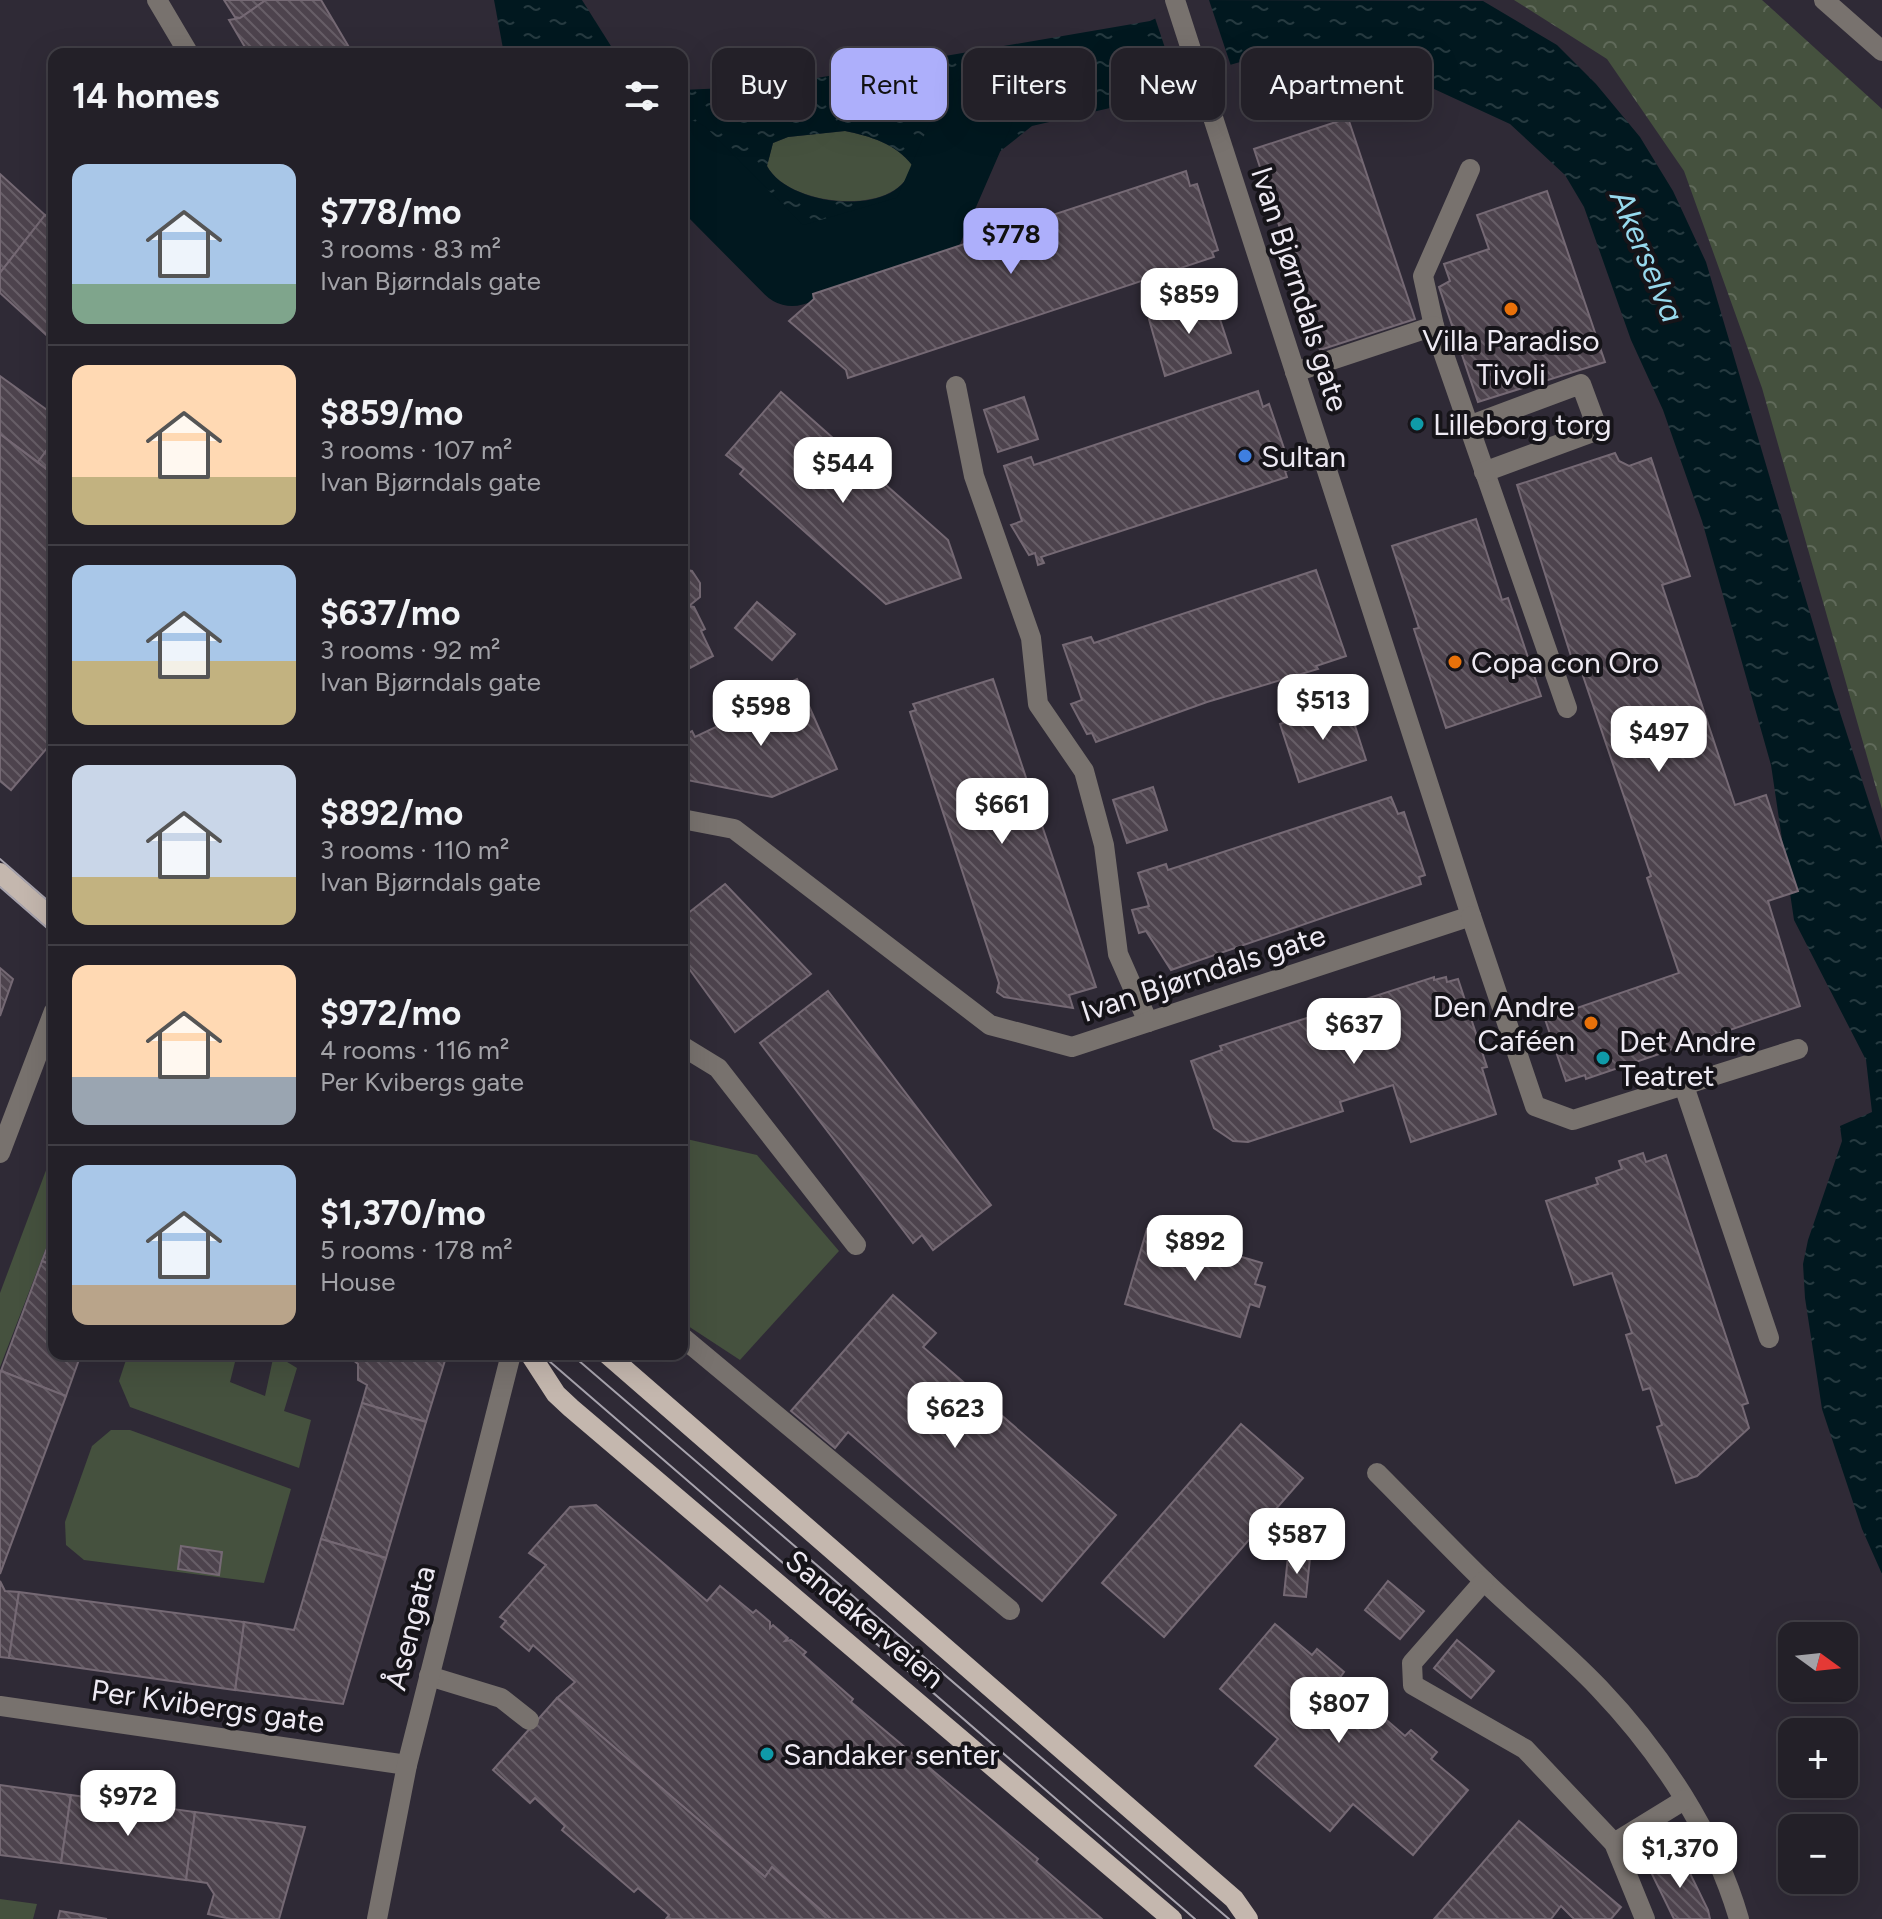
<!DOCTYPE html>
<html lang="en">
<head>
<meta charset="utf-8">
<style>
	body { margin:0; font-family:Figtree,sans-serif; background:#2b2830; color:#f1f3f6; height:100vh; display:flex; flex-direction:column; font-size:30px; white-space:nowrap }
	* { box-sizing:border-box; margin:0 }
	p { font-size:26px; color:#a3a3a8 }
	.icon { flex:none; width:44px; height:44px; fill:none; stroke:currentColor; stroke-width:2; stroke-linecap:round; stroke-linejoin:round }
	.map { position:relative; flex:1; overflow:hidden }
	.details { position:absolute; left:48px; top:48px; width:640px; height:1312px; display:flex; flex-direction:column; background:#232028; border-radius:16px; box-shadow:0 8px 32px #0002,0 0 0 2px #403e45 }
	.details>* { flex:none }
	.top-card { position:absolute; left:712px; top:48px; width:760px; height:72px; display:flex; gap:16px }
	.needle { width:52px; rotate:105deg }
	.tools { position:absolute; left:1778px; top:1622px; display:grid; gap:16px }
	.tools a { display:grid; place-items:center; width:80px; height:80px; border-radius:16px; background:#232028; box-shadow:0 8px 32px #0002,0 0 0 2px #403e45; font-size:40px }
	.price { position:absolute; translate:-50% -68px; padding:0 18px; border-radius:16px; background:#fff; color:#222; font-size:26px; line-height:52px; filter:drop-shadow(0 2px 4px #0008) }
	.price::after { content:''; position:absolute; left:50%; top:48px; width:24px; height:18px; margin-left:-12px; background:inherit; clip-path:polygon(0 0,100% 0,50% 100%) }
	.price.on { background:#adaffb; color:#111 }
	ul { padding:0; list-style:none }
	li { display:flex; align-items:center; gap:24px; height:200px; padding:0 24px }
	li+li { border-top:2px solid #403e45 }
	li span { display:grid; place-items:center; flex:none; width:224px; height:160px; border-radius:16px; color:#555 }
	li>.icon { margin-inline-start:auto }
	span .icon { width:96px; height:96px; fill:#fffc; stroke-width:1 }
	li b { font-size:34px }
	h2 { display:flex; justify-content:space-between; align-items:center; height:96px; padding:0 24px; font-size:34px }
	.pill { padding:0 28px; border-radius:16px; background:#232028; box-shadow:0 8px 32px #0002,0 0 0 2px #403e45; font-size:28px; line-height:72px }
	.pill.on { background:#adaffb; color:#111 }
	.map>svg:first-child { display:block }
	.grass { fill:#45513e }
	.park { fill:url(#park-crowns) }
	.water { fill:url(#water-ripples); fill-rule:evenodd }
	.pier { fill:#2f2a36 }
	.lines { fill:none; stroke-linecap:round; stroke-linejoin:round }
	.river { stroke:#01181f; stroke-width:76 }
	.building { fill:url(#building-back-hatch); stroke:#756974; stroke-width:2 }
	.minor { stroke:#78726e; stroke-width:20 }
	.major { stroke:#c4b7ae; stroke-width:20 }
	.tram { stroke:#a8a4ae; stroke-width:2 }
	.food-dot { fill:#e8710a; stroke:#161419; stroke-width:3 }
	.culture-dot { fill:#0f9aa8; stroke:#161419; stroke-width:3 }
	.shop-dot { fill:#3f7fe0; stroke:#161419; stroke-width:3 }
	.labels { text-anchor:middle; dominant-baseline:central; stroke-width:8; stroke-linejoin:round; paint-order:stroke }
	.street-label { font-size:30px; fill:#eeeaf3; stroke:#161419 }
	.poi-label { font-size:30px; fill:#eeeaf3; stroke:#161419; text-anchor:start }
	.water-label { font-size:32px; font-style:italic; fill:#97d9ed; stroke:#161419 }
</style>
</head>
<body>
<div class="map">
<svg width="1882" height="1919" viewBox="0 0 1882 1919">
	<defs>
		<pattern id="park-crowns" width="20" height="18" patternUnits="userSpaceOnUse" patternTransform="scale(2)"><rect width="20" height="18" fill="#45513e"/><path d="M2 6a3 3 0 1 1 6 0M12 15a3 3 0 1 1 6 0" fill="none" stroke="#606a5a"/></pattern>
		<pattern id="water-ripples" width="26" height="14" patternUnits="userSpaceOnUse" patternTransform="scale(2)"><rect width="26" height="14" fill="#01181f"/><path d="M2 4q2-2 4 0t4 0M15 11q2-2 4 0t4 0" fill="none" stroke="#263a40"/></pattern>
		<pattern id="building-back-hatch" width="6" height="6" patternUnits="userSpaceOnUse" patternTransform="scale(2)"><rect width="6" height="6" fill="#4d434d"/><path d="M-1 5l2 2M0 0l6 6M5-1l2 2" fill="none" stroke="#675e67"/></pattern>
	</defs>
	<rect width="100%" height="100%" fill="#2f2a36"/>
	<g class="grass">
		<path d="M845,131C870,136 896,144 912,165C902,218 789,208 767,166L773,143L788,137Z"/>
		<polygon points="682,1138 757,1155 839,1251 740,1360 682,1322"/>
		<polygon points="54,1149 54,1227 0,1367 0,1293"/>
		<polygon points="128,1354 237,1354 230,1382 265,1396 274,1354 297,1368 284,1411 311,1420 299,1468 130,1407 119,1381"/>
		<polygon points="111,1430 130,1430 291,1489 264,1583 84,1560 66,1545 65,1522 92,1446"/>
		<polygon points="0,1899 37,1904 33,1919 0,1919"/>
	</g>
	<polygon class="park" points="1514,0 1762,0 1882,109 1882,809 1762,388 1684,171 1607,59"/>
	<g class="water">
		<polygon points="494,0 582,0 616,54 504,54"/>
		<path d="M1194,0L1483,1L1557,45L1596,84L1640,137L1673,191L1706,262L1833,691L1882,842V1574L1862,1529L1822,1409L1805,1298L1803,1264L1808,1240L1842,1141L1840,1126L1872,1112L1866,1060L1794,920L1771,765L1702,521L1663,410L1631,340L1584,207L1565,175L1510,124L1434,89L1339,64L1286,57L1247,60L1168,83L1110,108L1032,126L988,161L969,185L939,208L897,227L861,233L820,230L777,221L708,183L682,176V90L770,86L1150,21ZM845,131C870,136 896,144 912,165C902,219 789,208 767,166L773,143L788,137Z"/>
	</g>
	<polygon class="pier" points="1185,0 1209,0 1232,69 1177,84 1154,15"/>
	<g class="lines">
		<polyline class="river" points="682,157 792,268 925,229 975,114"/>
	</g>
	<g class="building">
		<polygon points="224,0 266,0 240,18 235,17"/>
		<polygon points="266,0 321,0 353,54 249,54 229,20 240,18"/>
		<polygon points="1348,118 1415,319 1320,350 1254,149"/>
		<polygon points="1186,171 1190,186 1197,184 1218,250 1212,252 1214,257 848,378 846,370 789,321 814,299 813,294"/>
		<polygon points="0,174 45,215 0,273"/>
		<polygon points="1547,191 1605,362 1478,402 1439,287 1450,281 1444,264 1489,249 1477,215"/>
		<polygon points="45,215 54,224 54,342 0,293 0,273"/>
		<polygon points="1212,295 1231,353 1165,376 1149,319"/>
		<polygon points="0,376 54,415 54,440 38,462 0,434"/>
		<polygon points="1258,391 1263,407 1269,404 1291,469 1285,471 1287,477 1041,557 1044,563 1038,565 1035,553 1029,555 1011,525 1022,521 1004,466 1031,457 1034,465"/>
		<polygon points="781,392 948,540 961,578 886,604 740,474 744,469 726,455"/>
		<polygon points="1024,397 1038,439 998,452 984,410"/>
		<polygon points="0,434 54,475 54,740 11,790 0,781"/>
		<polygon points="54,440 54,475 38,462"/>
		<polygon points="1615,453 1619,461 1629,466 1651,458 1690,576 1662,585 1735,805 1766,795 1798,891 1768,901 1800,1006 1586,1079 1585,1075 1566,1081 1545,1019 1679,973 1647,878 1651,876 1581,670 1576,672 1517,485"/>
		<polygon points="1476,519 1502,600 1508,598 1541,696 1446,728 1414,629 1419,628 1392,546"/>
		<polygon points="682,569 692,571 700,583 700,597 689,606 694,607 705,629 701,631 713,656 682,672"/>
		<polygon points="1316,570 1346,656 1316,666 1318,669 1207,702 1096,742 1092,733 1087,734 1071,704 1082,700 1063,645 1091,637 1094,643"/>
		<polygon points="757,602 795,634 772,660 735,628"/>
		<polygon points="797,679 837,769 772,797 682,779 682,736 692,731 695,737 741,715 746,725 761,717 753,700"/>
		<polygon points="993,679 1096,987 1069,995 1073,1008 1004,997 997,992 999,983 910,712 916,710 913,704"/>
		<polygon points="1347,701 1366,760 1299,782 1280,724"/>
		<polygon points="1153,787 1167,830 1127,843 1113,800"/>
		<polygon points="1391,797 1398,814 1404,812 1425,875 1419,877 1421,884 1171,970 1146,931 1139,933 1132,910 1149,906 1138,873 1166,864 1168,870"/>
		<polygon points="725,884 811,974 735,1032 682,959 682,918"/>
		<polygon points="0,968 13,979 0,1016"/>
		<polygon points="1434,977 1434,980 1446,977 1447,982 1458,979 1487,1067 1482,1068 1496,1114 1411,1142 1393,1085 1340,1102 1343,1111 1248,1142 1233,1141 1214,1128 1191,1061 1222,1050 1220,1046"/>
		<polygon points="828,991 991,1205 933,1250 922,1235 913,1243 760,1043"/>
		<polygon points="1643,1153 1646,1162 1666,1155 1748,1403 1742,1405 1749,1428 1697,1476 1676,1483 1657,1427 1662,1425 1650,1388 1643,1390 1626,1335 1632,1333 1612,1273 1574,1285 1546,1201 1598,1184 1596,1178 1622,1169 1619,1161"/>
		<polygon points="1147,1229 1262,1263 1255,1284 1265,1287 1259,1307 1250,1304 1240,1337 1125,1304"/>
		<polygon points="54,1230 54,1266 42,1261"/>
		<polygon points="42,1261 54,1266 54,1354 81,1354 66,1396 1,1371"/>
		<polygon points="893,1295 936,1333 923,1347 1116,1515 1042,1601 848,1432 835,1448 791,1411"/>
		<polygon points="346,1354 447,1354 426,1422 362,1403 367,1385 358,1380 358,1364"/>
		<polygon points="1,1371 66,1396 0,1574 0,1374"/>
		<polygon points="362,1403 426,1422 386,1558 321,1539"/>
		<polygon points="1241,1424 1303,1478 1164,1637 1102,1583"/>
		<polygon points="596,1505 707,1601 720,1586 753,1613 756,1610 770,1622 770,1628 773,1625 788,1638 785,1641 791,1640 806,1652 803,1655 853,1699 851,1702 1038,1859 1036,1862 1102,1919 831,1919 772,1867 765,1877 557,1698 575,1682 533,1645 529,1651 501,1627 506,1621 500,1617 546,1565 529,1553 570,1507"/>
		<polygon points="321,1539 386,1558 343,1704 235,1690 244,1622 294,1630"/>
		<polygon points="181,1546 222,1552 219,1575 178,1569"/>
		<polygon points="1288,1556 1310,1558 1306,1597 1284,1595"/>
		<polygon points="0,1581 5,1591 19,1592 9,1658 0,1657"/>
		<polygon points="1388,1581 1424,1611 1400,1639 1365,1610"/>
		<polygon points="19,1592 244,1622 235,1690 9,1658"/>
		<polygon points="1275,1624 1312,1655 1317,1649 1344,1672 1339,1679 1405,1736 1411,1730 1437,1752 1431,1759 1468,1790 1413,1855 1353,1804 1330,1831 1255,1766 1278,1739 1220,1689"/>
		<polygon points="1457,1640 1494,1671 1471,1698 1434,1668"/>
		<polygon points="557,1698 765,1877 772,1867 831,1919 666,1919 669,1915 638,1888 634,1892 562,1830 565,1826 535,1798 530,1803 493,1770"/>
		<polygon points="0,1785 71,1795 61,1863 0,1855"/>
		<polygon points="71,1795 195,1812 186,1880 61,1863"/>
		<polygon points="195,1812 305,1827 279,1919 231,1919 208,1914 214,1894 207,1883 186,1880"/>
		<polygon points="1519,1821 1621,1907 1611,1919 1574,1919 1561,1906 1551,1919 1434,1919"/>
		<polygon points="1681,1855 1708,1910 1710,1919 1674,1919 1650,1870"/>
		<polygon points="60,1911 107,1919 58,1919"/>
	</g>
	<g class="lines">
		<g class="minor">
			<polyline points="157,0 189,54"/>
			<polyline points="1824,0 1882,51"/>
			<polyline points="1434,326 1423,276 1470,169"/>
			<polyline points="1295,372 1434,326 1567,708"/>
			<polyline points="956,386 974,476 1031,638 1038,704 1084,771 1104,845 1118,954 1148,1022"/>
			<polyline points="1468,426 1581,384 1598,430 1484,472"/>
			<polyline points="682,819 734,829 990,1025 1072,1047 1471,916 1175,0"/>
			<polyline points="1471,916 1535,1106 1573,1120 1798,1049"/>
			<polyline points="682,1046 718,1068 856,1245"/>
			<polyline points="1684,1086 1769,1338"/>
			<polyline points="0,1153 54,1011"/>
			<polyline points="682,1337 1010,1610"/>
			<path d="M1377,1473C1413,1509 1447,1545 1484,1581C1521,1617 1563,1650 1599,1688C1661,1753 1714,1833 1739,1919"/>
			<polyline points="1484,1581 1412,1663 1413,1685 1525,1749 1614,1843 1645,1919"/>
			<polyline points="429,1676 501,1698 529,1720"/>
			<polyline points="0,1706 407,1765"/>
			<polyline points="1614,1843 1684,1800"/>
			<polyline points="377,1919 407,1765 511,1354"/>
		</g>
		<g class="major">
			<polyline points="0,873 54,920"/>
			<polyline points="530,1354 556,1394 571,1408 1172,1919"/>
			<polyline points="607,1354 1234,1899 1248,1919"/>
		</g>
		<g class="tram">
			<polyline points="0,859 54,906"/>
			<polyline points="0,887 54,934"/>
			<polyline points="541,1354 1195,1919"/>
			<polyline points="571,1354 1229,1919"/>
		</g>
	</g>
	<g class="food-dot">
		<circle cx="1511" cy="309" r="8"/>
		<circle cx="1455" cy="662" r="8"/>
		<circle cx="1591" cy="1023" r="8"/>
	</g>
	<g class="culture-dot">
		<circle cx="1417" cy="424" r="8"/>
		<circle cx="1603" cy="1058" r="8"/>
		<circle cx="767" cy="1754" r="8"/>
	</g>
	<circle class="shop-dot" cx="1245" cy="456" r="8"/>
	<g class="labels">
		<g class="street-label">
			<text transform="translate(1300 289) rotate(72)">Ivan Bjørndals gate</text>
			<text transform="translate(1203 973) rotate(-18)">Ivan Bjørndals gate</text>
			<text transform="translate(865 1619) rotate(40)">Sandakerveien</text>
			<text transform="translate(410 1628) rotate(-76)">Åsengata</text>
			<text transform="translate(208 1706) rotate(8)">Per Kvibergs gate</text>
		</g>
		<g class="poi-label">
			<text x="1511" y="340" text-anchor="middle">Villa Paradiso<tspan x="1511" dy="34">Tivoli</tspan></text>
			<text x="1433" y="424">Lilleborg torg</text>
			<text x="1261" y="456">Sultan</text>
			<text x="1471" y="662">Copa con Oro</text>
			<text x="1575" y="1006" text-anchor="end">Den Andre<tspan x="1575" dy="34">Caféen</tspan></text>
			<text x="1619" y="1041">Det Andre<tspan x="1619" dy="34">Teatret</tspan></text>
			<text x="783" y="1754">Sandaker senter</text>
		</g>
		<g class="water-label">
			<text transform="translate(1647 256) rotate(67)">Akerselva</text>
		</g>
	</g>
</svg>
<div class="tools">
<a><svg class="needle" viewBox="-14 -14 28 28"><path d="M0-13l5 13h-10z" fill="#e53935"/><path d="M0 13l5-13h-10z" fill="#a3a3a8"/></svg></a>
<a>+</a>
<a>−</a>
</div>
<b class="price on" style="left:1011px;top:276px">$778</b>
<b class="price" style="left:1189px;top:336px">$859</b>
<b class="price" style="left:843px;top:505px">$544</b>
<b class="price" style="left:1323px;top:742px">$513</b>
<b class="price" style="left:761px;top:748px">$598</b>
<b class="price" style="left:1659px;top:774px">$497</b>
<b class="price" style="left:1002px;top:846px">$661</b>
<b class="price" style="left:1354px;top:1066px">$637</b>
<b class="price" style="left:1195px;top:1283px">$892</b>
<b class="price" style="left:955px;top:1450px">$623</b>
<b class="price" style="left:1297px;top:1576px">$587</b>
<b class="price" style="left:1339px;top:1745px">$807</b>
<b class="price" style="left:128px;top:1838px">$972</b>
<b class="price" style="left:1680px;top:1890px">$1,370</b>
<div class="top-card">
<a class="pill">Buy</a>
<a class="pill on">Rent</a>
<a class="pill">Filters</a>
<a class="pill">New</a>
<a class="pill">Apartment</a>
</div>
<section class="details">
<h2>14 homes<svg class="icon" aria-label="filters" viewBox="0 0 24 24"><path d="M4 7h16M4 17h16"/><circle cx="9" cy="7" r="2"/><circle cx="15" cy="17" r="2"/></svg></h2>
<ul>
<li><span style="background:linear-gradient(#a9c7e8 75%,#7fa58c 0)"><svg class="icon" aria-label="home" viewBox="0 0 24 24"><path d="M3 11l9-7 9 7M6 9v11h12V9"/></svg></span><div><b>$778/mo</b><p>3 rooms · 83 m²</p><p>Ivan Bjørndals gate</p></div></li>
<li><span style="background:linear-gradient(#ffd9b3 70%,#c2b280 0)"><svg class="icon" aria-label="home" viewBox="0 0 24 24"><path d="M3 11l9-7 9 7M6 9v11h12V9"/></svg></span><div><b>$859/mo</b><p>3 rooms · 107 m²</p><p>Ivan Bjørndals gate</p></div></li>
<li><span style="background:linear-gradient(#a9c7e8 60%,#c2b280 0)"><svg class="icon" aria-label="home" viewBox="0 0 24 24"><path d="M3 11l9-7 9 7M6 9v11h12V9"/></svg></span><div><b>$637/mo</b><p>3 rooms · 92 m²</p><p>Ivan Bjørndals gate</p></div></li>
<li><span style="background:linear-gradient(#c9d6e8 70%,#c2b280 0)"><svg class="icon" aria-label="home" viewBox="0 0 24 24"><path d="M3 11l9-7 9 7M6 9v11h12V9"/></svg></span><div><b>$892/mo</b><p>3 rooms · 110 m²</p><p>Ivan Bjørndals gate</p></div></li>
<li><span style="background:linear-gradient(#ffd9b3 70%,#9aa5b1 0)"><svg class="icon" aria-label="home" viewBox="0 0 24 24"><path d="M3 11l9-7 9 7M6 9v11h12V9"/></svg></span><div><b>$972/mo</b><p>4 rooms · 116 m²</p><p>Per Kvibergs gate</p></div></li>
<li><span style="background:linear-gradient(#a9c7e8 75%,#b9a48a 0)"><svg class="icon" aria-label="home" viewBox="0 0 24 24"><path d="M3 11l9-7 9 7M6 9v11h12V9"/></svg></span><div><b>$1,370/mo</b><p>5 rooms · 178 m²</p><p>House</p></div></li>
</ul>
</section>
</div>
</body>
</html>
